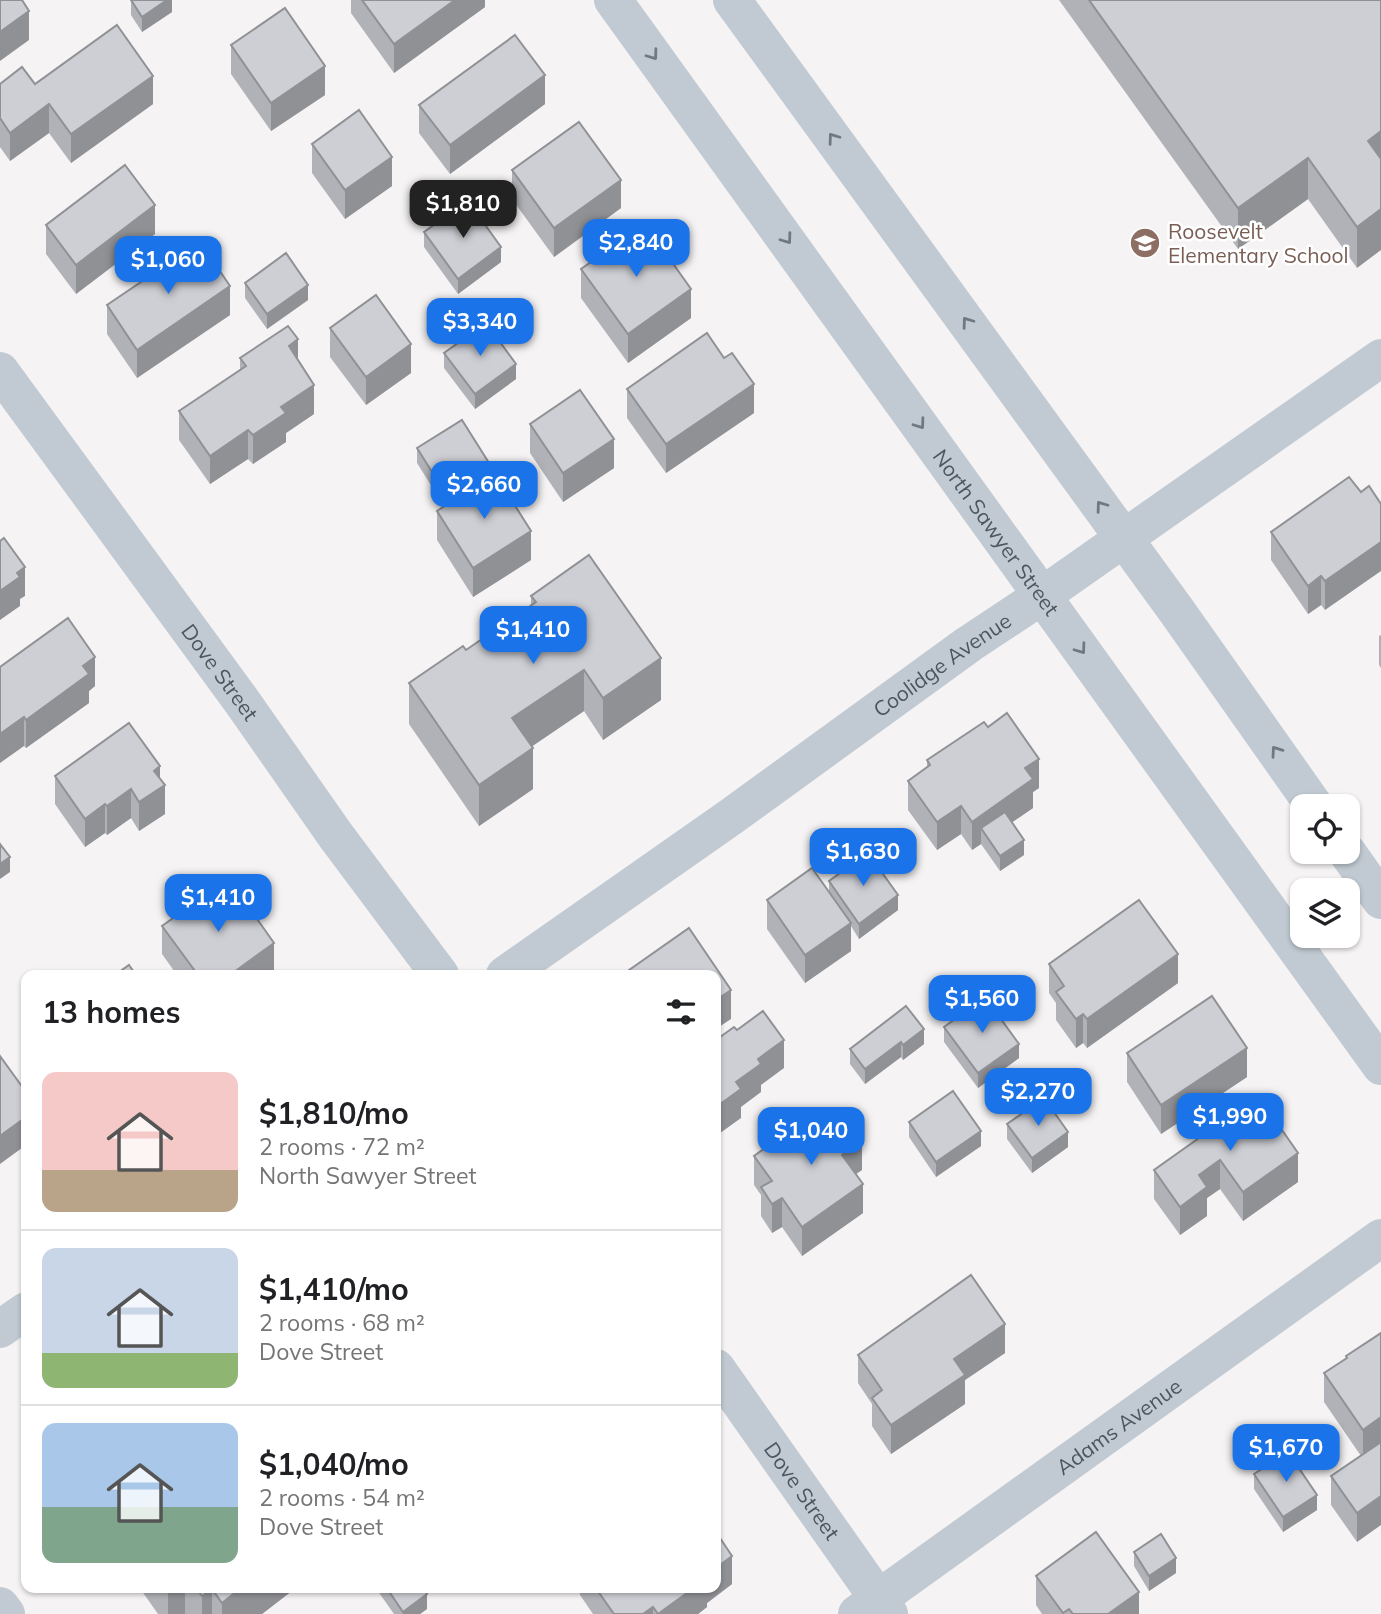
<!DOCTYPE html>
<html lang="en">
<head>
<meta charset="utf-8">
<style>
	body { margin:0; font-family:Mulish,sans-serif; background:#f2f2f2; color:#202124; height:100vh; display:flex; flex-direction:column; font-size:26px; white-space:nowrap }
	* { box-sizing:border-box; margin:0 }
	p { font-size:23px; color:#757577 }
	.icon { flex:none; width:38px; height:38px; fill:none; stroke:currentColor; stroke-width:2; stroke-linecap:round; stroke-linejoin:round }
	.map { position:relative; flex:1; overflow:hidden }
	.drawer { position:absolute; left:21px; top:970px; width:700px; height:623px; display:flex; flex-direction:column; background:#fff; border-radius:14px; box-shadow:0 2px 5px #0004 }
	.drawer>* { flex:none }
	.controls { position:absolute; left:1290px; top:794px; display:grid; gap:14px }
	.controls a { display:grid; place-items:center; width:70px; height:70px; border-radius:14px; background:#fff; box-shadow:0 2px 5px #0004; font-size:35px }
	.price { position:absolute; translate:-50% -60px; padding:0 16px; border-radius:14px; background:#1a73e8; color:#fff; font-size:23px; line-height:46px; filter:drop-shadow(0 2px 4px #0008) }
	.price::after { content:''; position:absolute; left:50%; top:42px; width:21px; height:16px; margin-left:-10px; background:inherit; clip-path:polygon(0 0,100% 0,50% 100%) }
	.price.on { background:#222; color:#fff }
	ul { padding:0; list-style:none }
	li { display:flex; align-items:center; gap:21px; height:175px; padding:0 21px }
	li+li { border-top:2px solid #e0e0e0 }
	li span { display:grid; place-items:center; flex:none; width:196px; height:140px; border-radius:14px; color:#555 }
	li>.icon { margin-inline-start:auto }
	span .icon { width:84px; height:84px; fill:#fffc; stroke-width:1 }
	li b { font-size:30px }
	h2 { display:flex; justify-content:space-between; align-items:center; height:84px; padding:0 21px; font-size:30px }
	.map>svg:first-child { display:block }
	.lines { fill:none; stroke-linecap:round; stroke-linejoin:round }
	.minor { stroke:#c1cad2; stroke-width:38 }
	.wall { fill:#b0b2b7 }
	.shaded-wall { fill:#909195 }
	.building { fill:#cdcfd5; stroke:#909195; stroke-width:2 }
	.oneway { stroke:#6e7983 }
	.labels { text-anchor:middle; dominant-baseline:central; stroke-width:5; stroke-linejoin:round; paint-order:stroke }
	.education-label { font-size:21px; fill:#785e54; stroke:#fff; text-anchor:start }
	.street-label { font-size:21px; fill:#4a5661; stroke:#fff }
</style>
</head>
<body>
<div class="map">
<svg width="1381" height="1614" viewBox="0 0 1381 1614">
	<rect width="100%" height="100%" fill="#f5f3f3"/>
	<g class="lines">
		<g class="minor">
			<path id="s1" d="M613,0L1381,1066"/>
			<polyline points="732,0 1176,610 1315,807"/>
			<path id="s2" d="M0,371L243,703L336,836L440,975"/>
			<polyline points="1347,852 1381,900"/>
			<path id="s3" d="M505,975L732,816L969,644L1043,595L1381,358"/>
			<polyline points="0,1329 26,1311"/>
			<path id="s4" d="M716,1368L889,1614"/>
			<polyline points="0,1606 6,1614"/>
			<path id="s5" d="M857,1614L1381,1238"/>
		</g>
	</g>
	<g class="wall">
		<polygon points="131,0 172,0 172,12 142,32 131,15"/>
		<polygon points="351,0 485,0 485,7 394,73 351,13"/>
		<polygon points="1059,0 1381,0 1357,268 1308,199 1238,249"/>
		<polygon points="231,45 325,95 271,131 231,74"/>
		<polygon points="0,84 153,104 71,163 49,133 10,161 0,147"/>
		<polygon points="545,104 450,174 419,133 419,105"/>
		<polygon points="312,144 392,186 345,219 312,173"/>
		<polygon points="512,170 621,208 554,257 512,199"/>
		<polygon points="46,225 155,234 76,294 46,254"/>
		<polygon points="424,232 501,262 458,294 424,247"/>
		<polygon points="581,269 691,318 628,363 581,298"/>
		<polygon points="245,283 308,300 267,329 245,298"/>
		<polygon points="107,305 230,315 137,378 107,334"/>
		<polygon points="330,328 411,373 366,405 330,357"/>
		<polygon points="444,353 516,379 475,409 444,368"/>
		<polygon points="240,358 298,360 314,414 286,433 286,442 253,464 248,459 210,484 179,440 179,411 240,370"/>
		<polygon points="627,389 754,413 666,473 627,418"/>
		<polygon points="530,424 614,468 563,502 530,453"/>
		<polygon points="417,448 489,478 531,560 473,597 437,540 437,511 444,506 417,463"/>
		<polygon points="1349,477 1325,610 1321,605 1308,614 1271,560 1271,532"/>
		<polygon points="531,596 661,700 603,740 584,711 532,746 533,789 479,826 409,724 409,683 466,650 531,605"/>
		<polygon points="1381,635 1381,668 1379,665 1379,636"/>
		<polygon points="0,667 95,686 89,691 89,703 26,748 24,746"/>
		<polygon points="927,760 1039,788 1033,792 1033,808 1012,822 1024,855 1000,871 981,844 972,850 961,834 937,850 908,810 908,781 927,767"/>
		<polygon points="55,776 160,778 165,814 139,831 131,818 107,835 105,833 85,847 55,804"/>
		<polygon points="829,881 898,910 859,939 851,926 851,951 805,983 767,929 767,900 829,891"/>
		<polygon points="162,926 274,972 270,975 177,975 162,954"/>
		<polygon points="1049,964 1178,983 1087,1048 1083,1043 1076,1048 1056,1020 1056,1003 1049,993"/>
		<polygon points="906,1006 924,1044 903,1060 901,1057 865,1084 850,1064 850,1049"/>
		<polygon points="944,1027 1019,1058 978,1088 944,1042"/>
		<polygon points="1127,1053 1247,1077 1161,1134 1127,1082"/>
		<polygon points="1254,1099 1298,1182 1243,1221 1220,1189 1207,1198 1207,1216 1180,1235 1154,1199 1154,1170"/>
		<polygon points="909,1122 981,1146 936,1177 909,1137"/>
		<polygon points="1007,1124 1068,1147 1032,1173 1007,1139"/>
		<polygon points="824,1127 862,1170 856,1174 863,1213 802,1256 782,1227 772,1233 761,1216 761,1195 754,1185 754,1156"/>
		<polygon points="1381,1333 1357,1542 1331,1505 1331,1476 1361,1456 1324,1402 1324,1373 1346,1358 1346,1356"/>
		<polygon points="1005,1353 965,1380 965,1404 891,1454 872,1426 872,1404 858,1383 858,1355"/>
		<polygon points="1254,1474 1317,1510 1283,1532 1254,1489"/>
		<polygon points="1134,1552 1176,1573 1149,1591 1134,1566"/>
		<polygon points="1036,1576 1139,1614 1042,1614 1036,1605"/>
		<polygon points="732,1584 707,1603 707,1607 698,1614 593,1614 580,1595 580,1587 716,1587"/>
		<polygon points="139,1587 297,1587 262,1614 158,1614"/>
		<polygon points="375,1587 423,1587 427,1609 420,1614 394,1614"/>
	</g>
	<g class="shaded-wall">
		<polygon points="167,0 172,0 172,12 142,32 142,17"/>
		<polygon points="455,0 485,0 485,7 394,73 394,44"/>
		<polygon points="29,11 29,40 0,61 0,32"/>
		<polygon points="325,66 325,95 271,131 271,103"/>
		<polygon points="545,75 545,104 450,174 450,145"/>
		<polygon points="153,76 153,104 71,163 71,134"/>
		<polygon points="49,104 49,133 10,161 10,133"/>
		<polygon points="1381,131 1381,172 1368,141"/>
		<polygon points="392,157 392,186 345,219 345,190"/>
		<polygon points="1308,158 1308,199 1238,249 1238,208"/>
		<polygon points="621,180 621,208 554,257 554,228"/>
		<polygon points="155,205 155,234 76,294 76,265"/>
		<polygon points="1381,209 1381,250 1357,268 1357,227"/>
		<polygon points="501,247 501,262 458,294 458,279"/>
		<polygon points="308,285 308,300 267,329 267,314"/>
		<polygon points="230,286 230,315 137,378 137,350"/>
		<polygon points="691,289 691,318 628,363 628,334"/>
		<polygon points="298,339 298,368 289,346"/>
		<polygon points="411,344 411,373 366,405 366,377"/>
		<polygon points="516,364 516,379 475,409 475,394"/>
		<polygon points="754,384 754,413 666,473 666,444"/>
		<polygon points="314,385 314,414 286,433 286,442 253,464 253,435 281,407"/>
		<polygon points="248,430 248,459 210,484 210,456"/>
		<polygon points="614,439 614,468 563,502 563,473"/>
		<polygon points="489,463 489,478 444,506 444,491"/>
		<polygon points="531,531 531,560 473,597 473,568"/>
		<polygon points="1381,542 1381,571 1325,610 1325,581"/>
		<polygon points="25,567 25,596 20,599 20,606 0,620 0,591 17,573"/>
		<polygon points="1321,576 1321,605 1308,614 1308,586"/>
		<polygon points="95,657 95,686 89,691 89,703 26,748 26,720 83,666"/>
		<polygon points="661,658 661,700 603,740 603,698"/>
		<polygon points="584,670 584,711 512,760 512,718"/>
		<polygon points="24,717 24,746 0,763 0,734"/>
		<polygon points="533,748 533,789 479,826 479,785"/>
		<polygon points="1039,759 1039,788 1033,792 1033,808 988,839 981,828 981,844 972,850 972,822 1025,768"/>
		<polygon points="160,766 160,788 165,785 165,814 139,831 139,802 154,771"/>
		<polygon points="131,789 131,818 107,835 107,806"/>
		<polygon points="105,804 105,833 85,847 85,819"/>
		<polygon points="961,806 961,834 937,850 937,822"/>
		<polygon points="1024,840 1024,855 1000,871 1000,856"/>
		<polygon points="10,857 10,872 0,879 0,864"/>
		<polygon points="898,895 898,910 859,939 859,924"/>
		<polygon points="851,923 851,951 805,983 805,955"/>
		<polygon points="274,943 274,972 270,975 230,975"/>
		<polygon points="1178,954 1178,983 1087,1048 1087,1019"/>
		<polygon points="731,990 731,1019 716,1029 716,1000"/>
		<polygon points="1083,1014 1083,1043 1076,1048 1076,1019"/>
		<polygon points="924,1029 924,1044 903,1060 903,1045"/>
		<polygon points="784,1040 784,1068 761,1085 761,1092 741,1107 741,1118 716,1136 716,1107 736,1082 758,1059"/>
		<polygon points="901,1042 901,1057 865,1084 865,1069"/>
		<polygon points="1019,1044 1019,1058 978,1088 978,1073"/>
		<polygon points="1247,1048 1247,1077 1161,1134 1161,1105"/>
		<polygon points="26,1117 26,1145 0,1164 0,1136"/>
		<polygon points="981,1131 981,1146 936,1177 936,1162"/>
		<polygon points="1068,1132 1068,1147 1032,1173 1032,1158"/>
		<polygon points="862,1141 862,1170 842,1183 842,1155"/>
		<polygon points="1298,1153 1298,1182 1243,1221 1243,1192"/>
		<polygon points="1220,1160 1220,1189 1207,1198 1207,1216 1180,1235 1180,1207 1199,1175"/>
		<polygon points="863,1184 863,1213 802,1256 802,1227"/>
		<polygon points="782,1198 782,1227 772,1233 772,1204"/>
		<polygon points="1005,1324 1005,1353 965,1380 965,1404 891,1454 891,1425 954,1359"/>
		<polygon points="1381,1417 1381,1446 1363,1458 1363,1430"/>
		<polygon points="1317,1495 1317,1510 1283,1532 1283,1517"/>
		<polygon points="1381,1496 1381,1525 1357,1542 1357,1513"/>
		<polygon points="732,1556 732,1584 707,1603 707,1607 698,1614 658,1614 695,1587 716,1587 716,1568"/>
		<polygon points="1176,1558 1176,1573 1149,1591 1149,1576"/>
		<rect x="168" y="1587" width="17" height="27"/>
		<polygon points="242,1587 297,1587 262,1614 222,1614 222,1603"/>
		<polygon points="212,1589 212,1614 202,1614 202,1596"/>
		<polygon points="1139,1592 1139,1614 1108,1614"/>
		<polygon points="427,1594 427,1609 420,1614 403,1614 403,1612"/>
		<polygon points="653,1607 653,1614 643,1614"/>
	</g>
	<g class="building">
		<polygon points="0,0 22,0 29,11 0,32"/>
		<polygon points="131,0 167,0 142,17"/>
		<polygon points="362,0 455,0 394,44"/>
		<polygon points="1089,0 1381,0 1381,131 1368,141 1381,159 1381,209 1357,227 1308,158 1238,208"/>
		<polygon points="285,8 325,66 271,103 231,45"/>
		<polygon points="117,25 153,76 71,134 49,104 10,133 0,118 0,84 22,67 35,84"/>
		<polygon points="515,35 545,75 450,145 419,105"/>
		<polygon points="359,110 392,157 345,190 312,144"/>
		<polygon points="579,122 621,180 554,228 512,170"/>
		<polygon points="125,165 155,205 76,265 46,225"/>
		<polygon points="468,201 501,247 458,279 424,232"/>
		<polygon points="645,224 691,289 628,334 581,269"/>
		<polygon points="200,242 230,286 137,350 107,305"/>
		<polygon points="286,253 308,285 267,314 245,283"/>
		<polygon points="376,295 411,344 366,377 330,328"/>
		<polygon points="486,323 516,364 475,394 444,353"/>
		<polygon points="288,326 298,339 289,346 314,385 281,407 286,413 253,435 248,430 210,456 179,411 246,366 240,358"/>
		<polygon points="707,333 724,358 732,353 754,384 666,444 627,389"/>
		<polygon points="580,390 614,439 563,473 530,424"/>
		<polygon points="462,420 489,463 444,491 417,448"/>
		<polygon points="495,474 531,531 473,568 437,511"/>
		<polygon points="1349,477 1361,492 1369,486 1381,504 1381,542 1325,581 1321,576 1308,586 1271,532"/>
		<polygon points="4,538 25,567 17,573 20,577 0,591 0,541"/>
		<polygon points="589,555 661,658 603,698 584,670 512,718 533,748 479,785 409,683 463,646 466,650 536,602 531,596"/>
		<polygon points="68,618 95,657 83,666 89,674 26,720 24,717 0,734 0,667"/>
		<polygon points="1007,713 1039,759 1025,768 1033,779 972,822 961,806 937,822 908,781 930,765 927,760 984,722 988,727"/>
		<polygon points="129,723 160,766 154,771 165,785 139,802 131,789 107,806 105,804 85,819 55,776"/>
		<polygon points="1005,812 1024,840 1000,856 981,828"/>
		<polygon points="0,844 10,857 0,864"/>
		<polygon points="868,853 898,895 859,924 829,881"/>
		<polygon points="812,868 851,923 805,955 767,900"/>
		<polygon points="221,884 236,904 243,899 274,943 230,975 198,975 162,926"/>
		<polygon points="1139,900 1178,954 1087,1019 1083,1014 1076,1019 1056,992 1064,986 1049,964"/>
		<polygon points="689,928 731,990 716,1000 716,975 622,975"/>
		<polygon points="129,965 136,975 115,975"/>
		<polygon points="1212,996 1247,1048 1161,1105 1127,1053"/>
		<polygon points="985,997 1019,1044 978,1073 944,1027"/>
		<polygon points="906,1006 924,1029 903,1045 901,1042 865,1069 850,1049"/>
		<polygon points="763,1011 784,1040 758,1059 761,1064 736,1082 741,1089 716,1107 716,1040 734,1027 737,1030"/>
		<polygon points="0,1056 26,1092 26,1117 0,1136"/>
		<polygon points="953,1091 981,1131 936,1162 909,1122"/>
		<polygon points="1044,1098 1068,1132 1032,1158 1007,1124"/>
		<polygon points="1254,1099 1260,1107 1264,1104 1298,1153 1243,1192 1220,1160 1199,1175 1207,1187 1180,1207 1154,1170"/>
		<polygon points="814,1113 824,1127 843,1114 862,1141 842,1155 863,1184 802,1227 782,1198 772,1204 761,1187 772,1181 754,1156"/>
		<polygon points="971,1275 1005,1324 954,1359 965,1375 891,1425 872,1398 882,1390 858,1355"/>
		<polygon points="1381,1333 1381,1417 1363,1430 1324,1373 1347,1358 1346,1356"/>
		<polygon points="1381,1442 1381,1496 1357,1513 1331,1476"/>
		<polygon points="1288,1452 1317,1495 1283,1517 1254,1474"/>
		<polygon points="716,1532 732,1556 716,1568"/>
		<polygon points="1096,1532 1139,1592 1108,1614 1073,1614 1069,1609 1063,1613 1036,1576"/>
		<polygon points="1161,1534 1176,1558 1149,1576 1134,1552"/>
		<polygon points="195,1587 242,1587 222,1603 212,1589 202,1596"/>
		<polygon points="386,1587 423,1587 427,1594 403,1612"/>
		<polygon points="595,1587 695,1587 658,1614 653,1607 643,1614 614,1614"/>
	</g>
	<defs><path id="oneway-chevron" d="M-2-3.5L2.5 0L-2 3.5" fill="none" stroke-width="1.6" stroke-linecap="round" stroke-linejoin="round" transform="scale(1.75)"/></defs>
	<g class="oneway">
		<use href="#oneway-chevron" transform="translate(653 55) rotate(54)"/>
		<use href="#oneway-chevron" transform="translate(833 138) rotate(-126)"/>
		<use href="#oneway-chevron" transform="translate(787 239) rotate(54)"/>
		<use href="#oneway-chevron" transform="translate(967 322) rotate(-126)"/>
		<use href="#oneway-chevron" transform="translate(920 424) rotate(54)"/>
		<use href="#oneway-chevron" transform="translate(1101 506) rotate(-126)"/>
		<use href="#oneway-chevron" transform="translate(1081 649) rotate(54)"/>
		<use href="#oneway-chevron" transform="translate(1276 751) rotate(-125)"/>
	</g>
	<defs>
		<g id="school-disc" transform="scale(1.575)"><circle r="9.5" fill="#8d6e63" stroke="#fff"/><path d="M0-5L7-2L0 1L-7-2ZM-4 1L0 2.5L4 1V4Q0 6-4 4Z" fill="#fff"/></g>
	</defs>
	<g fill-rule="evenodd">
		<use href="#school-disc" x="1145" y="243"/>
	</g>
	<g class="labels">
		<g class="education-label">
			<text x="1168" y="231">Roosevelt<tspan x="1168" dy="24">Elementary School</tspan></text>
		</g>
		<g class="street-label">
			<text stroke="none"><textPath href="#s1" startOffset="656">North Sawyer Street</textPath></text>
			<text stroke="none"><textPath href="#s3" startOffset="536">Coolidge Avenue</textPath></text>
			<text stroke="none"><textPath href="#s2" startOffset="373">Dove Street</textPath></text>
			<text stroke="none"><textPath href="#s5" startOffset="322">Adams Avenue</textPath></text>
			<text stroke="none"><textPath href="#s4" startOffset="150">Dove Street</textPath></text>
		</g>
	</g>
</svg>
<div class="controls">
<a><svg class="icon" aria-label="locate" viewBox="0 0 24 24"><circle cx="12" cy="12" r="6"/><path d="M12 2v4M12 18v4M2 12h4M18 12h4"/></svg></a>
<a><svg class="icon" aria-label="layers" viewBox="0 0 24 24"><path d="M12 4l9 5-9 5-9-5zM3 14l9 5 9-5"/></svg></a>
</div>
<b class="price on" style="left:463px;top:240px">$1,810</b>
<b class="price" style="left:636px;top:279px">$2,840</b>
<b class="price" style="left:168px;top:296px">$1,060</b>
<b class="price" style="left:480px;top:358px">$3,340</b>
<b class="price" style="left:484px;top:521px">$2,660</b>
<b class="price" style="left:533px;top:666px">$1,410</b>
<b class="price" style="left:863px;top:888px">$1,630</b>
<b class="price" style="left:218px;top:934px">$1,410</b>
<b class="price" style="left:982px;top:1035px">$1,560</b>
<b class="price" style="left:1038px;top:1128px">$2,270</b>
<b class="price" style="left:1230px;top:1153px">$1,990</b>
<b class="price" style="left:811px;top:1167px">$1,040</b>
<b class="price" style="left:1286px;top:1484px">$1,670</b>
<section class="drawer">
<h2>13 homes<svg class="icon" aria-label="filters" viewBox="0 0 24 24"><path d="M4 7h16M4 17h16"/><circle cx="9" cy="7" r="2"/><circle cx="15" cy="17" r="2"/></svg></h2>
<ul>
<li><span style="background:linear-gradient(#f6c9c9 70%,#b9a48a 0)"><svg class="icon" aria-label="home" viewBox="0 0 24 24"><path d="M3 11l9-7 9 7M6 9v11h12V9"/></svg></span><div><b>$1,810/mo</b><p>2 rooms · 72 m²</p><p>North Sawyer Street</p></div></li>
<li><span style="background:linear-gradient(#c9d6e8 75%,#8fb573 0)"><svg class="icon" aria-label="home" viewBox="0 0 24 24"><path d="M3 11l9-7 9 7M6 9v11h12V9"/></svg></span><div><b>$1,410/mo</b><p>2 rooms · 68 m²</p><p>Dove Street</p></div></li>
<li><span style="background:linear-gradient(#a9c7e8 60%,#7fa58c 0)"><svg class="icon" aria-label="home" viewBox="0 0 24 24"><path d="M3 11l9-7 9 7M6 9v11h12V9"/></svg></span><div><b>$1,040/mo</b><p>2 rooms · 54 m²</p><p>Dove Street</p></div></li>
</ul>
</section>
</div>
</body>
</html>
